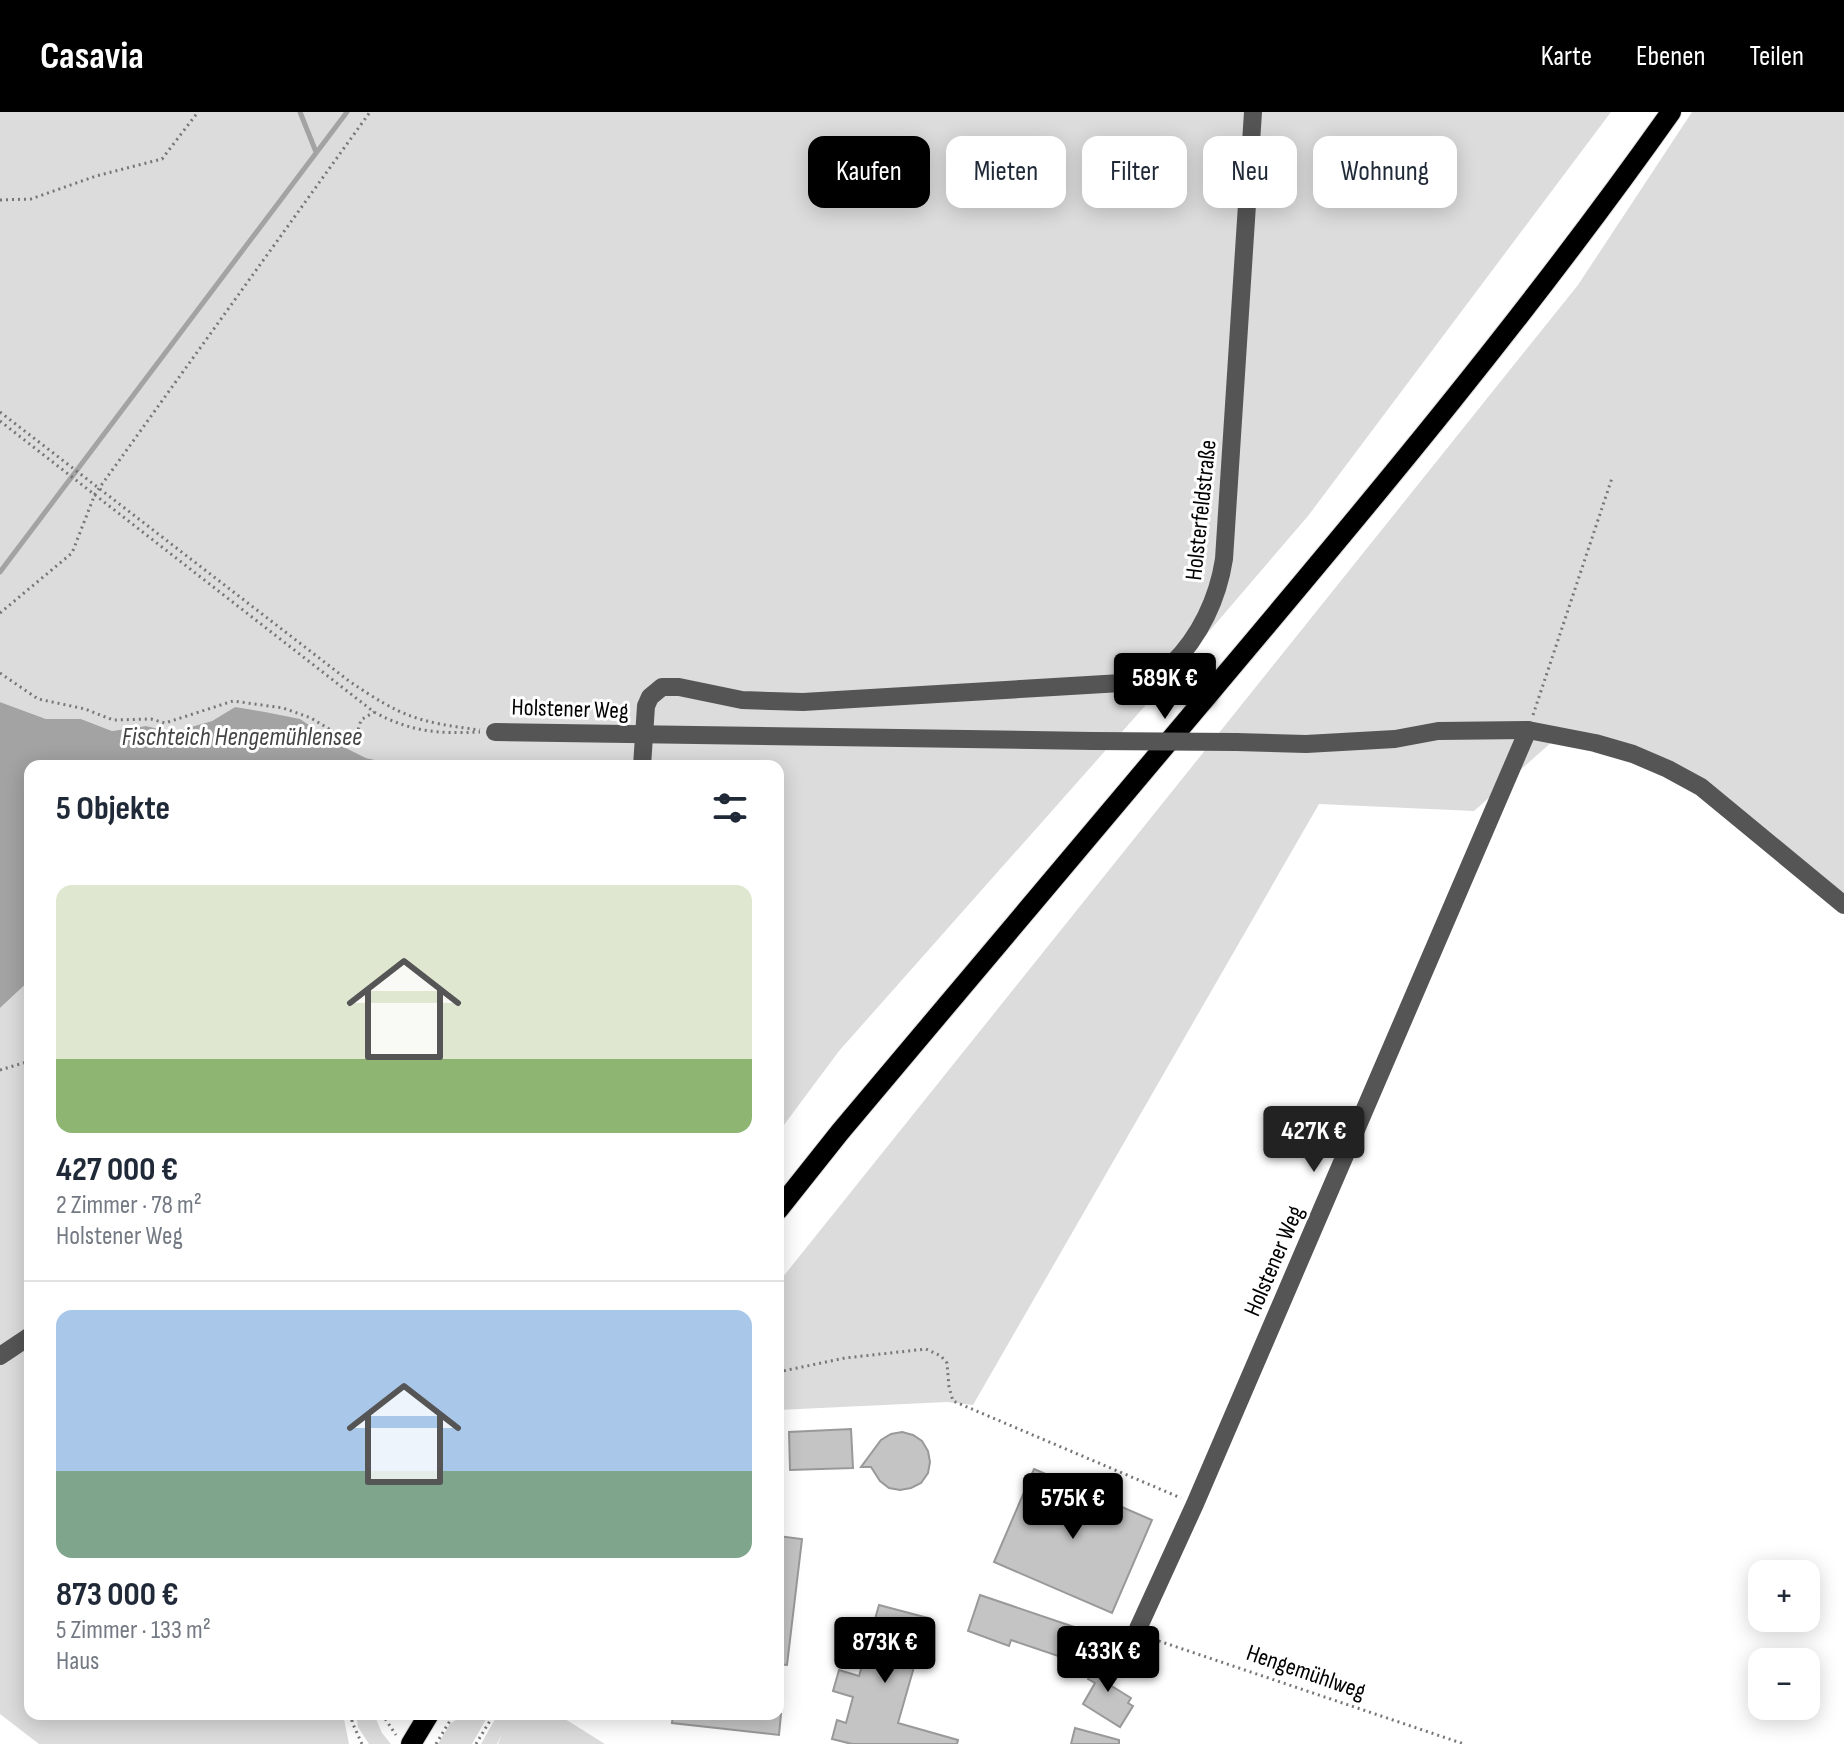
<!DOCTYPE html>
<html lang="de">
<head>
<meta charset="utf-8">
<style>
	body { margin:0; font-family:"Sofia Sans Condensed",sans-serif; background:#f2f2f3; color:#1f2937; height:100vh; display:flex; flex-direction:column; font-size:30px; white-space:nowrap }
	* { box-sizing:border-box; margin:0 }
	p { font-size:26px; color:#747a83 }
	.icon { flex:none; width:44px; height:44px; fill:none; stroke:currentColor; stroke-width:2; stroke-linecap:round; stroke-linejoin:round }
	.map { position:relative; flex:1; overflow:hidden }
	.sheet { position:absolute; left:24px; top:648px; width:760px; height:960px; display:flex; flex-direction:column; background:#fff; border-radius:16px; box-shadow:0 4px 20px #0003 }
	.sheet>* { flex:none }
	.top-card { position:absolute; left:808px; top:24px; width:760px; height:72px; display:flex; gap:16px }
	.tools { position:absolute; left:1748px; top:1448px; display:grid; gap:16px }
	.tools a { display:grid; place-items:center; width:72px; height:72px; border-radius:16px; background:#fff; box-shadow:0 4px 20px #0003; font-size:40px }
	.price { position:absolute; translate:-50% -68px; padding:0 18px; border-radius:8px; background:#000; color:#fff; font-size:26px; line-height:52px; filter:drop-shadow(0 2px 4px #0008) }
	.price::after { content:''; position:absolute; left:50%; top:48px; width:24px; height:18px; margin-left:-12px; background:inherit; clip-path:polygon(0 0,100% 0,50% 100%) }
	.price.on { background:#222; color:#fff }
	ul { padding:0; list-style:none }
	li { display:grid; align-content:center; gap:16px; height:424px; padding:0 32px }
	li+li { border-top:2px solid #e0e1e3 }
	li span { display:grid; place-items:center; height:248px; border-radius:16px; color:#555 }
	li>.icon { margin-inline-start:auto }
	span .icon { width:144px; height:144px; fill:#fffc; stroke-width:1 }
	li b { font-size:34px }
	h2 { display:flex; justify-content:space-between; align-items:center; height:96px; padding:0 32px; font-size:34px }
	.chip { padding:0 28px; border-radius:16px; background:#fff; box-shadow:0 4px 20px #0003; font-size:28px; line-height:72px }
	.chip.on { background:#000; color:#fff }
	header { display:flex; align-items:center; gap:48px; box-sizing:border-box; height:112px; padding:0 40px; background:#000; color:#fff }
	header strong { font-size:38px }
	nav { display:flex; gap:44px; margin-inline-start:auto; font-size:28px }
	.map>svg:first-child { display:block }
	.green { fill:#dcdcdc }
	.water { fill:#a3a3a3 }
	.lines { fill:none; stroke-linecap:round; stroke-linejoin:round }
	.stream { stroke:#a3a3a3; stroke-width:5 }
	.building { fill:#c4c4c4; stroke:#999; stroke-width:2 }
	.major-casing { stroke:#dbdbdb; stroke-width:22 }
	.path { stroke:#777; stroke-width:3; stroke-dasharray:2 4; stroke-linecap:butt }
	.minor { stroke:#555; stroke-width:18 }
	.major { stroke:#000; stroke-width:20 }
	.minor-bridge { stroke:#555; stroke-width:18 }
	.labels { text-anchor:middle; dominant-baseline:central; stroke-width:6; stroke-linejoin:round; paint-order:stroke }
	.street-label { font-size:24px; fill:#000; stroke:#fff }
	.water-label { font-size:26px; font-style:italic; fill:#444; stroke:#fff }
</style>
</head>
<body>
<header>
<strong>Casavia</strong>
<nav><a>Karte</a><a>Ebenen</a><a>Teilen</a></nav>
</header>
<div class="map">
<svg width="1844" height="1632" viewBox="0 0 1844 1632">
	<rect width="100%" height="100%" fill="#fff"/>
	<g class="green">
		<polygon points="0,0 1611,0 1308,404 1152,586 839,939 778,1021 778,654 404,654 366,646 334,630 235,595 212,609 173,620 146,614 112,619 81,607 46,607 0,590"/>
		<polygon points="1692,0 1844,0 1844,790 1702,673 1562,621 1474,699 1319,692 973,1293 947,1290 778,1298 778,1171 1578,173"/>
		<polygon points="30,868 30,1602 343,1602 349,1632 39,1632 0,1602 0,896"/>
		<polygon points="356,1602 374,1602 382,1621 391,1632 369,1632 358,1615"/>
		<polygon points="464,1602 489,1602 472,1632 438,1632 450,1612"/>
		<polygon points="498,1602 557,1602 605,1632 498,1632 502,1622 497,1632 481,1632"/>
	</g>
	<polygon class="water" points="0,590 46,607 81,607 112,619 146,614 173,620 212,609 235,595 265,600 300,607 334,630 366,646 404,654 30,654 30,868 0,896"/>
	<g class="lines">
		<g class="stream">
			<polyline points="300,0 316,40"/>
			<polyline points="0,460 347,0"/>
		</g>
	</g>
	<g class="building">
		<polygon points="851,1317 853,1356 790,1358 789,1320"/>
		<polygon points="902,1320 913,1323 922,1329 928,1339 930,1350 928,1361 921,1371 911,1376 900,1378 889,1376 880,1369 871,1355 861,1355 881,1328 891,1322"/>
		<polygon points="1034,1357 1152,1408 1112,1501 994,1450"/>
		<polygon points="778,1424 802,1427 787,1553 778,1552"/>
		<polygon points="980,1483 1083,1518 1073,1549 1011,1528 1009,1534 968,1519"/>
		<polygon points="879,1493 928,1506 898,1611 958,1628 957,1632 852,1632 832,1627 837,1608 846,1611 853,1585 833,1579 839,1558 859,1564"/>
		<polygon points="1101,1545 1120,1555 1110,1573 1131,1586 1128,1591 1133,1594 1120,1615 1083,1592 1095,1571 1088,1567"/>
		<polygon points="673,1602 781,1602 779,1623 672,1611"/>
		<polygon points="1075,1616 1119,1628 1119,1632 1071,1632"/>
	</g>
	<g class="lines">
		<g class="major-casing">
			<g id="major">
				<path d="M778,1098L840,1020C966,870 1093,720 1219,570C1376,384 1531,198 1671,0"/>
				<polyline points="411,1632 429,1602"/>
			</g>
		</g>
		<g class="path">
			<polyline points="0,88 31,87 96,64 162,47 198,0"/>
			<path d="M0,300L349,569C402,605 417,610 480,618"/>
			<path d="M0,309L374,600C411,620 438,622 480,620"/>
			<polyline points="0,501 72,441 95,382 370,0"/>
			<polyline points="0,561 38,587 85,597 113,608 151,607 165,611 233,589 283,596 311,606 339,623 357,622 361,608 374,600"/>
			<polyline points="1533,603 1612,366"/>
			<polyline points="0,958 30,949"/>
			<polyline points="778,1260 845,1246 926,1237 941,1244 947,1251 949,1275 953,1289 1181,1386"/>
			<polyline points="1153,1527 1464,1632"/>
			<polyline points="352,1602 352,1610 362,1632"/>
			<polyline points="382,1602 396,1623"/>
			<polyline points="436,1632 454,1602"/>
			<polyline points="476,1632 494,1602"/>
		</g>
		<g class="minor">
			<polyline points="495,620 1093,629"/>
			<polyline points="1236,630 1306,632 1395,627 1438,619 1528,618 1595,631 1633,642 1668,657 1701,675 1844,793"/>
			<path d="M642,654L646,594L650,585L662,575H679L742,588L803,590L1138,570C1148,565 1163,561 1171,553C1200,525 1218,486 1224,447L1253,0"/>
			<polyline points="0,1244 30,1224"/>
			<polyline points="1136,1521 1195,1392 1528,618"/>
		</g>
		<use href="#major" class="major"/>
		<polyline class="minor-bridge" points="1093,629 1236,630"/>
	</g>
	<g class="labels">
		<g class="street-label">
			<text transform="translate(1201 398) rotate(-84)">Holsterfeldstraße</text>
			<text transform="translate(570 597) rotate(2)">Holstener Weg</text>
			<text transform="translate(1274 1149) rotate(-67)">Holstener Weg</text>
			<text transform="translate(1306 1560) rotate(19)">Hengemühlweg</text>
		</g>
		<g class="water-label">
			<text x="242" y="625">Fischteich Hengemühlensee</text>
		</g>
	</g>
</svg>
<div class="tools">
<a>+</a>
<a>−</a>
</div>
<b class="price" style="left:1165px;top:609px">589K €</b>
<b class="price on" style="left:1314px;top:1062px">427K €</b>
<b class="price" style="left:1073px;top:1429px">575K €</b>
<b class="price" style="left:885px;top:1573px">873K €</b>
<b class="price" style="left:1108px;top:1582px">433K €</b>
<div class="top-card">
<a class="chip on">Kaufen</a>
<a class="chip">Mieten</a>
<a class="chip">Filter</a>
<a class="chip">Neu</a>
<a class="chip">Wohnung</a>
</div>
<section class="sheet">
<h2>5 Objekte<svg class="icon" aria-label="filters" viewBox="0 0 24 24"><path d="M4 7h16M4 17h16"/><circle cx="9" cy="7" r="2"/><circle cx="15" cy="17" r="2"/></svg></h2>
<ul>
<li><span style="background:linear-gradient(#dfe7d0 70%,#8fb573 0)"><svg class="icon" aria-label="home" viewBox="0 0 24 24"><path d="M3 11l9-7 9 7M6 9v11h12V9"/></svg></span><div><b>427 000 €</b><p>2 Zimmer · 78 m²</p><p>Holstener Weg</p></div></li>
<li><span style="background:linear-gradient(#a9c7e8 65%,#7fa58c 0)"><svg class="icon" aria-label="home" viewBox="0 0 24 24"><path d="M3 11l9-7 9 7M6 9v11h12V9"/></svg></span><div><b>873 000 €</b><p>5 Zimmer · 133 m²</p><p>Haus</p></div></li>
</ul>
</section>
</div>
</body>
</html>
